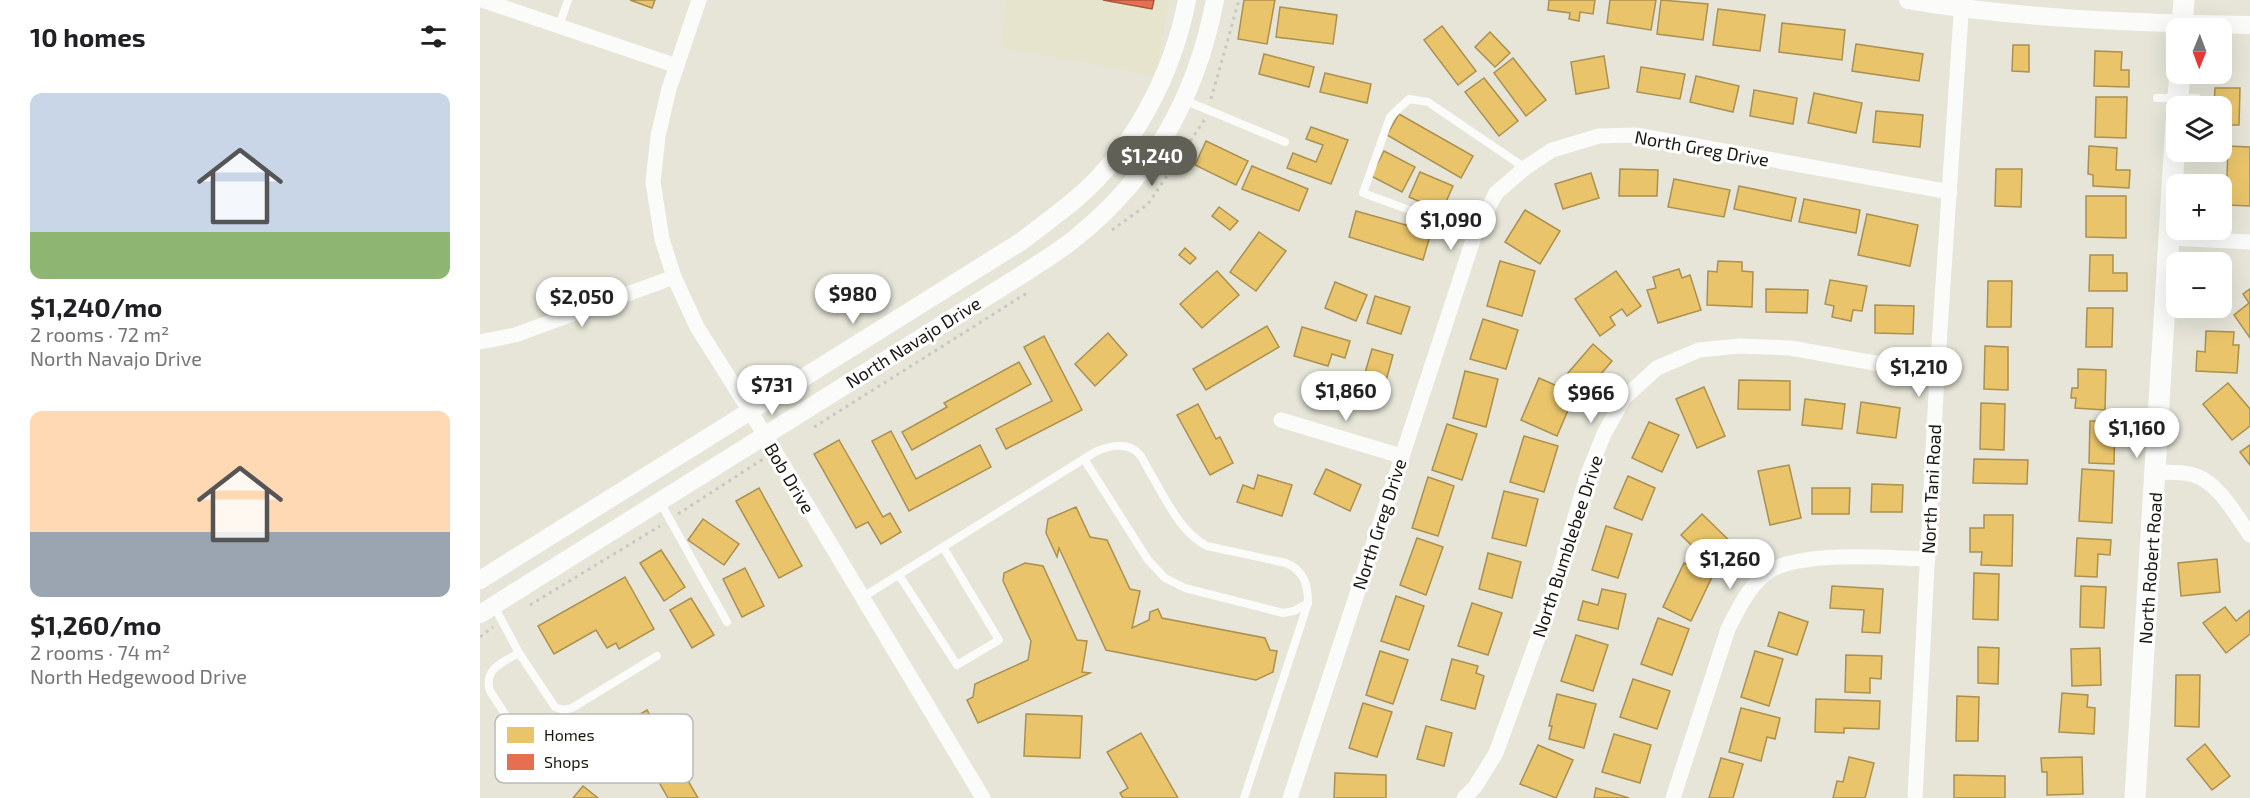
<!DOCTYPE html>
<html lang="en">
<head>
<meta charset="utf-8">
<style>
	body { margin:0; font-family:"Exo 2",sans-serif; background:#f6f6f6; color:#202124; height:100vh; display:flex; flex-direction:column; font-size:22px; white-space:nowrap }
	* { box-sizing:border-box; margin:0 }
	p { font-size:20px; color:#757577 }
	.icon { flex:none; width:33px; height:33px; fill:none; stroke:currentColor; stroke-width:2; stroke-linecap:round; stroke-linejoin:round }
	.map { position:relative; flex:1; overflow:hidden }
	.sheet { display:flex; flex-direction:column; background:#fff; width:480px }
	.sheet>* { flex:none }
	.needle { width:39px; rotate:181deg }
	.fabs { position:absolute; left:1686px; top:18px; display:grid; gap:12px }
	.fabs a { display:grid; place-items:center; width:66px; height:66px; border-radius:12px; background:#fff; box-shadow:0 6px 24px #0002; font-size:30px }
	.price { position:absolute; translate:-50% -51px; padding:0 14px; border-radius:21px; background:#fff; color:#222; font-size:20px; line-height:39px; filter:drop-shadow(0 2px 3px #0008) }
	.price::after { content:''; position:absolute; left:50%; top:36px; width:18px; height:14px; margin-left:-9px; background:inherit; clip-path:polygon(0 0,100% 0,50% 100%) }
	.price.on { background:#616056; color:#fff }
	ul { padding:0; list-style:none }
	li { display:grid; align-content:center; gap:12px; height:318px; padding:0 30px }
	li span { display:grid; place-items:center; height:186px; border-radius:12px; color:#555 }
	li>.icon { margin-inline-start:auto }
	span .icon { width:108px; height:108px; fill:#fffc; stroke-width:1 }
	li b { font-size:26px }
	h2 { display:flex; justify-content:space-between; align-items:center; height:72px; padding:0 30px; font-size:26px }
	main { display:flex; flex:1; min-height:0 }
	.map>svg:first-child { display:block }
	.built { fill:#e6e4cd }
	.homes { fill:#e9c46a; stroke:#ab904f; stroke-width:1.5 }
	.shops { fill:#e76f51; stroke:#a9553e; stroke-width:1.5 }
	.lines { fill:none; stroke-linecap:round; stroke-linejoin:round }
	.path { stroke:#c8c8c4; stroke-width:3; stroke-dasharray:3 4.5; stroke-linecap:butt }
	.service { stroke:#fbfbf9; stroke-width:8 }
	.minor { stroke:#fbfbf9; stroke-width:15 }
	.tertiary { stroke:#fbfbf9; stroke-width:18 }
	.secondary { stroke:#fbfbf9; stroke-width:21 }
	.labels { text-anchor:middle; dominant-baseline:central; stroke-width:6; stroke-linejoin:round; paint-order:stroke }
	.street-label { font-size:18px; fill:#191810; stroke:#fff }
	.key { fill:#fff; stroke:#babab7; stroke-width:1.5 }
	.key-label { font-size:16px; fill:#191810 }
</style>
</head>
<body>
<main>
<section class="sheet">
<h2>10 homes<svg class="icon" aria-label="filters" viewBox="0 0 24 24"><path d="M4 7h16M4 17h16"/><circle cx="9" cy="7" r="2"/><circle cx="15" cy="17" r="2"/></svg></h2>
<ul>
<li><span style="background:linear-gradient(#c9d6e8 75%,#8fb573 0)"><svg class="icon" aria-label="home" viewBox="0 0 24 24"><path d="M3 11l9-7 9 7M6 9v11h12V9"/></svg></span><div><b>$1,240/mo</b><p>2 rooms · 72 m²</p><p>North Navajo Drive</p></div></li>
<li><span style="background:linear-gradient(#ffd9b3 65%,#9aa5b1 0)"><svg class="icon" aria-label="home" viewBox="0 0 24 24"><path d="M3 11l9-7 9 7M6 9v11h12V9"/></svg></span><div><b>$1,260/mo</b><p>2 rooms · 74 m²</p><p>North Hedgewood Drive</p></div></li>
</ul>
</section>
<div class="map">
<svg width="1770" height="798" viewBox="0 0 1770 798">
	<rect width="100%" height="100%" fill="#e6e5d8"/>
	<polygon class="built" points="526,0 689,0 675,76 520,47"/>
	<g class="homes">
		<polygon points="150,0 175,0 172,8"/>
		<polygon points="764,0 795,0 787,44 758,39"/>
		<polygon points="1069,0 1115,0 1113,14 1100,12 1099,21 1089,19 1090,13 1068,10"/>
		<polygon points="1130,0 1176,0 1171,30 1127,23"/>
		<polygon points="1181,0 1228,4 1223,40 1177,34"/>
		<polygon points="800,7 857,15 853,44 796,37"/>
		<polygon points="1238,9 1285,15 1280,51 1233,45"/>
		<polygon points="1302,23 1365,30 1362,60 1299,52"/>
		<polygon points="962,26 996,71 978,85 944,40"/>
		<polygon points="1010,32 1030,53 1015,67 995,47"/>
		<polygon points="1376,44 1443,54 1439,81 1372,71"/>
		<polygon points="1533,45 1549,45 1549,72 1532,71"/>
		<polygon points="1615,51 1642,52 1641,70 1649,70 1649,87 1614,86"/>
		<polygon points="784,54 834,67 829,87 779,74"/>
		<polygon points="1124,56 1129,88 1096,94 1091,62"/>
		<polygon points="1033,58 1066,100 1046,116 1014,73"/>
		<polygon points="1161,67 1205,74 1200,99 1157,92"/>
		<polygon points="845,73 891,84 887,103 840,92"/>
		<polygon points="1216,76 1259,86 1253,112 1210,102"/>
		<polygon points="1004,78 1038,121 1019,136 985,92"/>
		<polygon points="1735,88 1760,88 1759,125 1742,125 1742,106 1734,106"/>
		<polygon points="1274,90 1317,98 1313,124 1270,116"/>
		<polygon points="1334,93 1382,103 1376,133 1328,123"/>
		<polygon points="1616,97 1647,97 1646,138 1615,137"/>
		<polygon points="1396,111 1443,115 1440,147 1393,142"/>
		<polygon points="919,114 993,156 981,178 907,135"/>
		<polygon points="831,127 868,140 851,184 807,168 813,153 836,162 843,145 826,139"/>
		<polygon points="726,141 768,161 756,185 715,165"/>
		<polygon points="1609,146 1637,148 1636,170 1650,170 1649,188 1613,186 1613,175 1608,174"/>
		<polygon points="1748,146 1770,147 1770,206 1746,205"/>
		<polygon points="904,151 935,167 922,192 891,176"/>
		<polygon points="772,166 828,189 819,211 762,189"/>
		<polygon points="1140,169 1178,170 1177,196 1139,196"/>
		<polygon points="1516,169 1542,169 1541,207 1515,206"/>
		<polygon points="940,172 973,186 962,211 929,197"/>
		<polygon points="1111,173 1119,198 1083,209 1075,184"/>
		<polygon points="1194,179 1250,190 1244,217 1188,207"/>
		<polygon points="1259,186 1316,198 1311,221 1254,209"/>
		<polygon points="1606,196 1646,196 1646,238 1606,237"/>
		<polygon points="1324,199 1380,210 1376,233 1319,222"/>
		<polygon points="739,207 758,221 750,230 732,216"/>
		<polygon points="1045,210 1080,231 1060,264 1025,242"/>
		<polygon points="876,211 951,232 943,260 869,237"/>
		<polygon points="1387,214 1438,225 1430,266 1378,255"/>
		<polygon points="779,232 806,251 776,291 750,272"/>
		<polygon points="705,248 716,258 710,264 699,255"/>
		<polygon points="1610,255 1633,255 1633,273 1647,273 1647,291 1609,291"/>
		<polygon points="1020,261 1055,271 1042,316 1007,306"/>
		<polygon points="1238,261 1262,262 1262,271 1273,272 1272,307 1227,305 1228,271 1237,272"/>
		<polygon points="1199,269 1202,278 1210,275 1221,310 1178,323 1167,290 1176,288 1173,277"/>
		<polygon points="737,271 759,295 722,328 700,304"/>
		<polygon points="1136,271 1161,306 1147,316 1142,309 1130,317 1135,325 1120,336 1095,299"/>
		<polygon points="1350,280 1387,286 1382,311 1373,310 1371,321 1352,317 1354,306 1345,304"/>
		<polygon points="1508,281 1532,281 1531,327 1507,327"/>
		<polygon points="855,282 887,295 876,321 845,308"/>
		<polygon points="1286,289 1328,290 1327,313 1286,312"/>
		<polygon points="1770,289 1770,338 1754,315 1769,303 1763,294"/>
		<polygon points="895,296 930,307 921,334 887,323"/>
		<polygon points="1395,305 1434,306 1433,334 1395,333"/>
		<polygon points="1607,308 1633,308 1632,347 1606,347"/>
		<polygon points="1003,319 1038,330 1026,369 990,359"/>
		<polygon points="787,326 799,347 726,390 713,369"/>
		<polygon points="822,327 870,341 865,358 852,354 848,366 814,356"/>
		<polygon points="1726,331 1754,332 1753,345 1759,345 1757,373 1716,371 1717,351 1725,352"/>
		<polygon points="628,333 647,355 615,386 595,364"/>
		<polygon points="564,336 602,410 526,449 516,429 572,401 544,347"/>
		<polygon points="1113,344 1132,361 1107,390 1088,373"/>
		<polygon points="1505,346 1528,347 1528,390 1504,389"/>
		<polygon points="892,349 913,355 900,403 878,397"/>
		<polygon points="539,362 551,384 432,450 422,432 467,407 464,403"/>
		<polygon points="1598,369 1626,370 1625,410 1595,408 1596,398 1591,398 1592,388 1598,388"/>
		<polygon points="985,371 1018,379 1006,427 973,418"/>
		<polygon points="1059,378 1095,394 1077,436 1041,420"/>
		<polygon points="1259,380 1310,381 1310,410 1258,409"/>
		<polygon points="1748,383 1770,409 1770,426 1752,440 1723,404"/>
		<polygon points="1224,387 1245,436 1217,448 1196,399"/>
		<polygon points="1325,399 1365,404 1362,429 1322,425"/>
		<polygon points="1381,402 1420,408 1416,438 1377,433"/>
		<polygon points="1501,403 1525,404 1524,450 1500,449"/>
		<polygon points="718,404 736,439 740,437 753,463 730,475 697,415"/>
		<polygon points="1610,421 1635,421 1634,464 1609,463"/>
		<polygon points="1169,422 1199,435 1182,472 1152,458"/>
		<polygon points="967,424 997,434 982,480 952,470"/>
		<polygon points="411,431 436,479 500,445 511,467 429,511 392,441"/>
		<polygon points="1044,436 1078,446 1064,492 1030,482"/>
		<polygon points="359,440 403,517 410,513 421,532 401,544 388,522 376,528 334,454"/>
		<polygon points="1770,445 1770,465 1760,452"/>
		<polygon points="1494,459 1548,460 1547,484 1493,483"/>
		<polygon points="1309,465 1321,518 1290,525 1278,471"/>
		<polygon points="846,469 881,485 870,511 834,494"/>
		<polygon points="1602,469 1634,471 1632,523 1599,521"/>
		<polygon points="778,475 812,485 802,516 757,502 763,485 774,489"/>
		<polygon points="1148,476 1175,488 1162,520 1134,508"/>
		<polygon points="948,477 974,486 958,536 932,528"/>
		<polygon points="1392,484 1423,485 1422,512 1391,512"/>
		<polygon points="279,488 322,566 299,578 256,501"/>
		<polygon points="1332,488 1370,488 1369,514 1332,514"/>
		<polygon points="1024,491 1058,499 1046,546 1012,538"/>
		<polygon points="596,507 610,537 627,540 650,589 660,591 652,628 669,620 670,612 678,609 682,618 785,638 790,650 797,651 793,672 776,680 626,650 579,548 577,557 566,533 568,519"/>
		<polygon points="1222,514 1260,551 1239,572 1201,535"/>
		<polygon points="1504,515 1533,515 1532,566 1501,565 1502,552 1490,552 1490,528 1504,528"/>
		<polygon points="223,519 259,544 244,565 208,540"/>
		<polygon points="1126,526 1152,534 1138,578 1112,570"/>
		<polygon points="937,538 963,547 946,595 920,585"/>
		<polygon points="1597,538 1631,540 1630,555 1618,554 1617,577 1595,576"/>
		<polygon points="181,550 205,587 184,601 160,563"/>
		<polygon points="1008,553 1041,562 1032,598 999,589"/>
		<polygon points="1737,559 1740,592 1701,596 1698,563"/>
		<polygon points="545,563 563,566 597,640 607,641 602,672 610,673 498,723 487,700 493,697 495,684 548,660 551,641 523,581 524,573"/>
		<polygon points="1204,563 1232,577 1211,621 1183,607"/>
		<polygon points="265,568 284,606 262,617 243,579"/>
		<polygon points="1494,573 1519,574 1518,620 1493,619"/>
		<polygon points="145,577 174,629 139,649 136,643 127,648 116,630 74,654 58,626"/>
		<polygon points="1352,586 1403,589 1400,633 1382,632 1384,610 1350,608"/>
		<polygon points="1601,586 1626,587 1624,628 1600,627"/>
		<polygon points="1122,589 1146,594 1138,629 1098,620 1103,601 1118,605"/>
		<polygon points="916,596 944,606 929,650 901,641"/>
		<polygon points="211,598 234,635 212,648 190,610"/>
		<polygon points="992,603 1022,613 1008,655 978,646"/>
		<polygon points="1745,607 1756,621 1770,610 1770,634 1746,653 1723,623"/>
		<polygon points="1299,612 1328,622 1317,655 1288,646"/>
		<polygon points="1178,618 1209,629 1192,675 1161,664"/>
		<polygon points="1096,635 1128,645 1113,691 1081,681"/>
		<polygon points="1498,647 1519,648 1518,684 1498,683"/>
		<polygon points="1620,648 1621,685 1592,686 1591,649"/>
		<polygon points="900,651 928,660 913,704 886,695"/>
		<polygon points="1275,651 1303,659 1289,706 1261,697"/>
		<polygon points="1366,655 1402,656 1401,679 1390,678 1390,693 1365,692"/>
		<polygon points="972,659 998,666 996,673 1004,676 995,709 961,700"/>
		<polygon points="1696,675 1720,675 1719,727 1695,726"/>
		<polygon points="1153,679 1190,691 1177,729 1140,717"/>
		<polygon points="1582,693 1608,695 1607,707 1615,708 1614,734 1579,732"/>
		<polygon points="1077,694 1116,704 1104,748 1069,739 1072,726 1069,726"/>
		<polygon points="1477,696 1499,697 1498,741 1476,741"/>
		<polygon points="1336,699 1400,701 1399,729 1364,728 1364,733 1335,732"/>
		<polygon points="883,703 912,712 897,757 869,748"/>
		<polygon points="1261,708 1300,718 1295,739 1287,737 1281,761 1249,752"/>
		<polygon points="167,710 218,798 188,798 145,723"/>
		<polygon points="546,714 602,716 600,758 544,756"/>
		<polygon points="946,726 972,733 964,766 937,759"/>
		<polygon points="661,733 698,798 643,798 640,793 648,788 627,752"/>
		<polygon points="1134,734 1171,745 1160,783 1122,772"/>
		<polygon points="1725,744 1750,776 1732,790 1707,759"/>
		<polygon points="1058,745 1093,760 1076,798 1040,784"/>
		<polygon points="1369,757 1394,763 1385,798 1353,798 1357,781 1363,782"/>
		<polygon points="1602,757 1603,794 1567,795 1567,772 1562,772 1561,758"/>
		<polygon points="1241,758 1263,764 1253,798 1229,798"/>
		<polygon points="855,773 906,775 906,798 854,798"/>
		<polygon points="1474,775 1525,776 1525,798 1474,798"/>
		<polygon points="103,786 118,798 93,798"/>
		<polygon points="1116,788 1149,798 1114,798"/>
	</g>
	<polygon class="shops" points="623,0 674,0 672,9"/>
	<g class="lines">
		<g class="path">
			<polyline points="731,99 759,0"/>
			<polyline points="632,230 668,204 725,119"/>
			<polyline points="334,427 547,293"/>
			<polyline points="198,514 283,459"/>
			<polyline points="50,605 180,526"/>
			<polyline points="0,637 13,627"/>
		</g>
		<g class="service">
			<polyline points="79,26 88,0"/>
			<polyline points="1677,98 1717,98"/>
			<polyline points="704,100 805,142"/>
			<polyline points="995,234 883,193 910,117 929,99 948,102 1045,168"/>
			<polyline points="604,459 668,560 685,578 705,588 803,613 814,611 828,603"/>
			<polyline points="180,502 247,622"/>
			<polyline points="419,575 477,665 519,640 463,547"/>
			<path d="M383,597L615,452C628,446 647,441 659,454C663,458 665,464 668,469C684,495 699,532 727,546L806,563C824,571 828,584 828,603L764,798"/>
			<polyline points="14,606 39,653 75,707 83,710 92,708 177,656"/>
			<path d="M39,653C23,662 3,669 10,691L52,756"/>
		</g>
		<g class="minor">
			<polyline points="2,0 197,66"/>
			<polyline points="219,0 189,89 178,136 173,182 182,239 194,277 217,327 285,435 503,798"/>
			<polyline points="1689,238 1770,242"/>
			<polyline points="0,342 35,335 194,277"/>
			<polyline points="801,420 921,456"/>
			<path d="M1676,472C1689,473 1707,471 1719,477C1742,488 1756,516 1770,535"/>
			<polyline points="810,798 995,234 1016,193 1045,168 1072,150 1119,136 1156,135 1470,192"/>
			<polyline points="984,798 995,787 1016,753 1068,610 1107,476 1124,434 1144,398 1177,368 1219,350 1259,346 1310,348 1457,374"/>
			<path d="M1193,798L1248,629C1257,611 1268,588 1284,575C1314,549 1408,558 1448,559"/>
			<polyline points="1435,798 1457,374 1482,0"/>
		</g>
		<g class="tertiary">
			<path d="M1428,0C1541,19 1656,23 1770,25"/>
			<path d="M0,580L542,241C560,227 579,213 597,198C654,149 693,73 707,0"/>
			<path d="M0,614L546,272C564,260 583,249 599,235C674,174 717,94 735,0"/>
		</g>
		<g class="secondary">
			<polyline points="1702,28 1704,0"/>
			<polyline points="1697,106 1700,74"/>
			<polyline points="1655,798 1696,122"/>
		</g>
	</g>
	<g class="labels">
		<g class="street-label">
			<text transform="translate(1222 148) rotate(10)">North Greg Drive</text>
			<text transform="translate(433 342) rotate(-32)">North Navajo Drive</text>
			<text transform="translate(310 478) rotate(59)">Bob Drive</text>
			<text transform="translate(1451 489) rotate(-87)">North Tani Road</text>
			<text transform="translate(899 524) rotate(-72)">North Greg Drive</text>
			<text transform="translate(1087 546) rotate(-72)">North Bumblebee Drive</text>
			<text transform="translate(1670 568) rotate(-86)">North Robert Road</text>
		</g>
	</g>
	<rect x="15" y="714" width="198" height="69" rx="9" class="key"/>
	<rect x="27" y="727" width="27" height="16" fill="#e9c46a"/>
	<rect x="27" y="754" width="27" height="16" fill="#e76f51"/>
	<g class="key-label">
		<text x="64" y="741">Homes</text>
		<text x="64" y="768">Shops</text>
	</g>
</svg>
<div class="fabs">
<a><svg class="needle" viewBox="-14 -14 28 28"><path d="M0-13l5 13h-10z" fill="#e53935"/><path d="M0 13l5-13h-10z" fill="#757577"/></svg></a>
<a><svg class="icon" aria-label="layers" viewBox="0 0 24 24"><path d="M12 4l9 5-9 5-9-5zM3 14l9 5 9-5"/></svg></a>
<a>+</a>
<a>−</a>
</div>
<b class="price on" style="left:672px;top:187px">$1,240</b>
<b class="price" style="left:971px;top:251px">$1,090</b>
<b class="price" style="left:373px;top:325px">$980</b>
<b class="price" style="left:102px;top:328px">$2,050</b>
<b class="price" style="left:1439px;top:398px">$1,210</b>
<b class="price" style="left:292px;top:416px">$731</b>
<b class="price" style="left:866px;top:422px">$1,860</b>
<b class="price" style="left:1111px;top:424px">$966</b>
<b class="price" style="left:1657px;top:459px">$1,160</b>
<b class="price" style="left:1250px;top:590px">$1,260</b>
</div>
</main>
</body>
</html>
